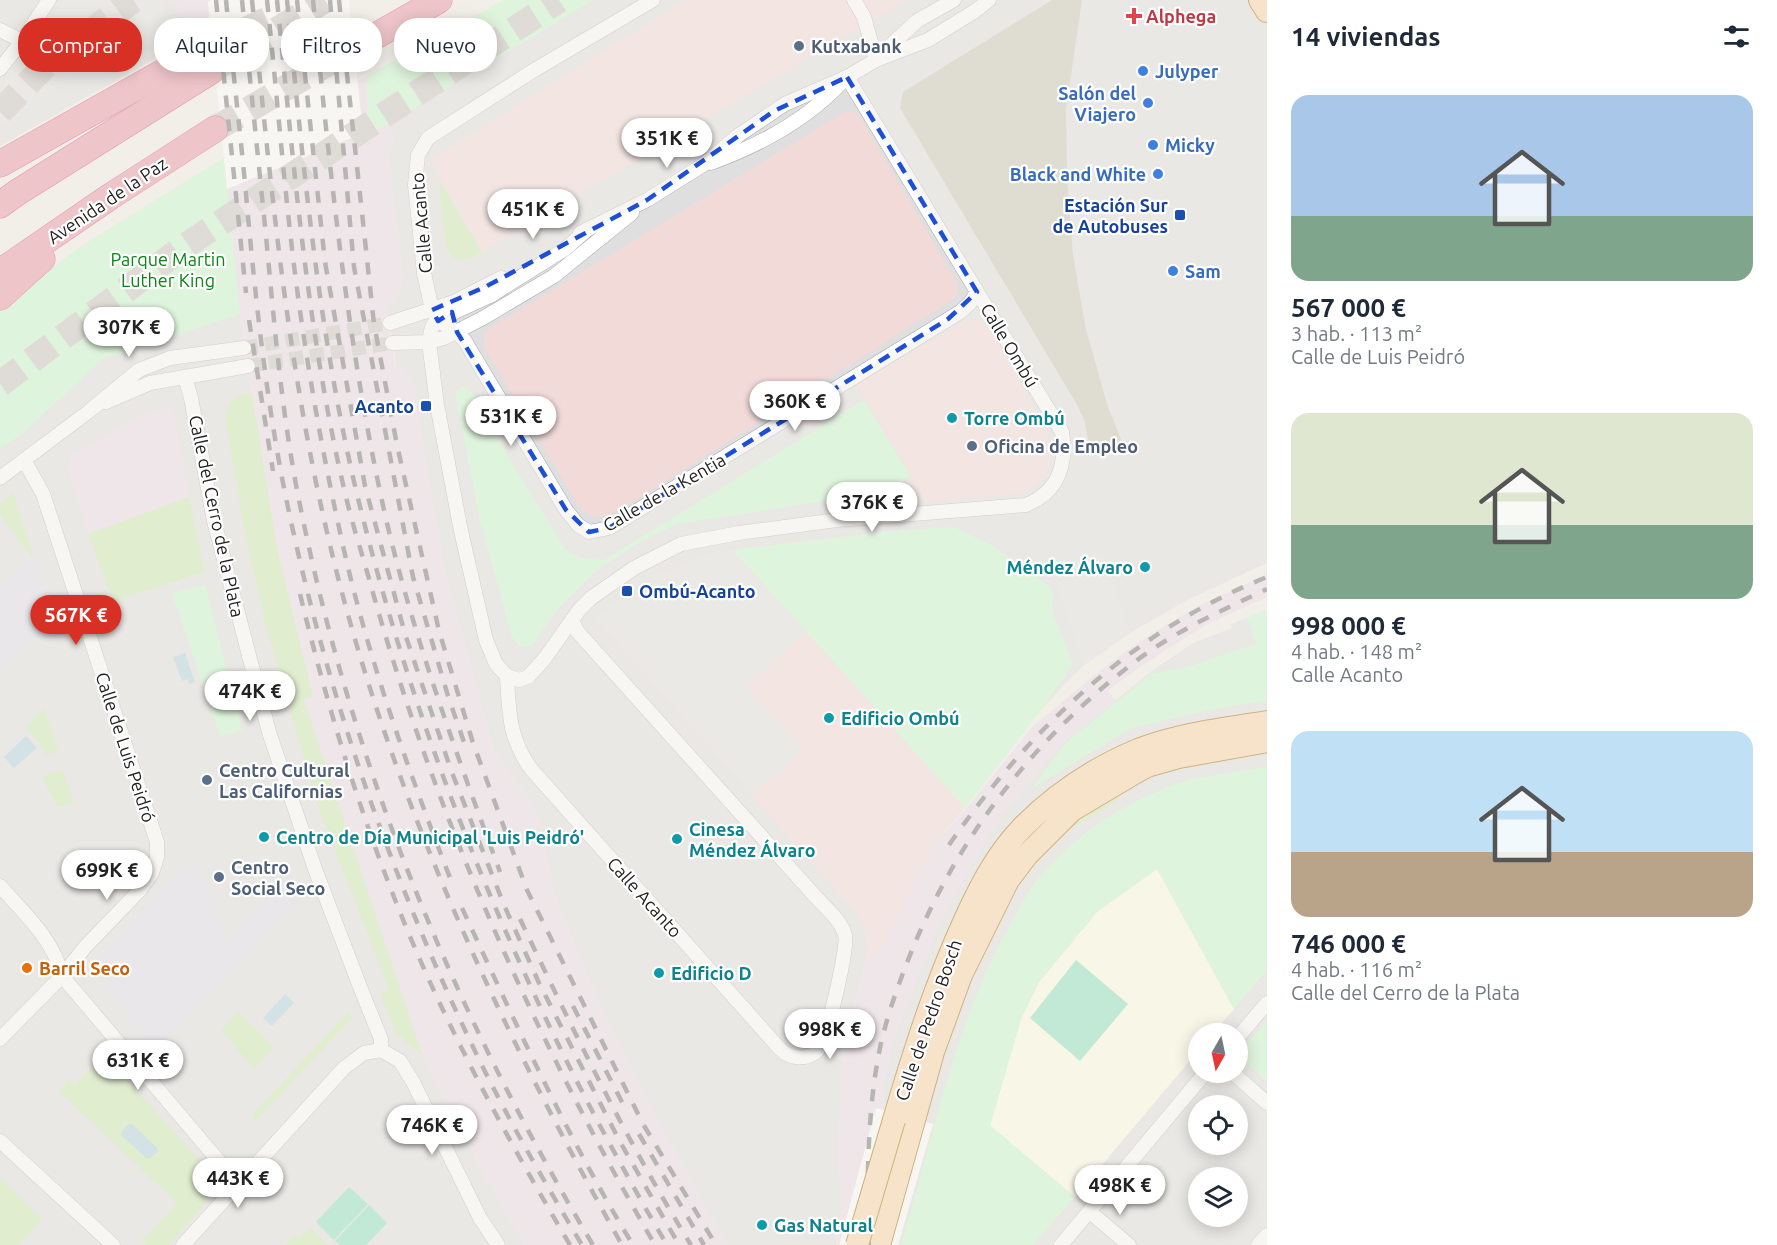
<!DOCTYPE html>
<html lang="es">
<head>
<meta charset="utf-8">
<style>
	body { margin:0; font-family:Ubuntu,sans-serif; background:#f2f2f3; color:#1f2937; height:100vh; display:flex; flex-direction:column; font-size:22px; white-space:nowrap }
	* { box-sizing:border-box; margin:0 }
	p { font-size:20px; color:#747a83 }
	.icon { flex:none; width:33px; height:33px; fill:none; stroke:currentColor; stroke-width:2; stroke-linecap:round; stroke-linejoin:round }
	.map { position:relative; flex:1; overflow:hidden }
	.details { display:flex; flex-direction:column; background:#fff; width:510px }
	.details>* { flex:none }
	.top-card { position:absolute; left:18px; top:18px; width:570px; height:54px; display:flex; gap:12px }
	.needle { width:39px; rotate:189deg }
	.controls { position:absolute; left:1188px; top:1023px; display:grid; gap:12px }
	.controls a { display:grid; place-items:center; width:60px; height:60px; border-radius:50%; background:#fff; box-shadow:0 3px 15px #0003; font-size:30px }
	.price { position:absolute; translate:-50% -51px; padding:0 14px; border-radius:21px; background:#fff; color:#222; font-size:20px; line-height:39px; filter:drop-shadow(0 2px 3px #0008) }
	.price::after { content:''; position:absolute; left:50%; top:36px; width:18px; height:14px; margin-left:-9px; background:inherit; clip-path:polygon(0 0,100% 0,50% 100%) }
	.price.on { background:#d93025; color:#fff }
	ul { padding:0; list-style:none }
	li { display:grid; align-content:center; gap:12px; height:318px; padding:0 24px }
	li span { display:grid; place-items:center; height:186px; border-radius:18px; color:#555 }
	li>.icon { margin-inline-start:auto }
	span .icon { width:108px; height:108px; fill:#fffc; stroke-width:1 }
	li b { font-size:26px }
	h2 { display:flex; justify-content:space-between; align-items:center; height:72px; padding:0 24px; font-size:26px }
	.tag { padding:0 21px; border-radius:24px; background:#fff; box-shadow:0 3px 15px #0003; font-size:21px; line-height:54px }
	.tag.on { background:#d93025; color:#fff }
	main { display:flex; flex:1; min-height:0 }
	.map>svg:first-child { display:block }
	.residential { fill:#e0dfdf; fill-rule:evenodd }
	.commercial { fill:#f2dad9 }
	.industrial { fill:#ebdbe8 }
	.education { fill:#ffffe5 }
	.construction { fill:#c7c7b4 }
	.grass { fill:#cdebb0 }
	.park { fill:#c8facc }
	.pitch { fill:#88e0be }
	.parking { fill:#e2e2e2 }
	.plaza { fill:#dddde8 }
	.water { fill:#aad3df }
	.pier { fill:#fff }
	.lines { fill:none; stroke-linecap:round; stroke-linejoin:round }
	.minor-tunnel { stroke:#c8c6c1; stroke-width:14; stroke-dasharray:14 7; stroke-linecap:butt }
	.motorway-tunnel { stroke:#c8c6c1; stroke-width:26; stroke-dasharray:26 13; stroke-linecap:butt }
	.minor-casing { stroke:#a9a9a9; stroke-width:15 }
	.primary-casing { stroke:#a06b00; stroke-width:24 }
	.motorway-casing { stroke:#dc2a67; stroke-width:27 }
	.minor { stroke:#fff; stroke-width:14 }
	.primary { stroke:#fcd6a4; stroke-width:22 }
	.motorway { stroke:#e892a2; stroke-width:26 }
	.rail { stroke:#707070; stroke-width:4.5; stroke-dasharray:12 12; stroke-linecap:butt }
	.primary-bridge-casing { stroke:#a06b00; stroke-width:24; stroke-linecap:butt }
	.primary-bridge { stroke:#fcd6a4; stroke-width:22 }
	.marked { fill:none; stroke:#1d4ed8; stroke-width:4.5; stroke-dasharray:12 8; stroke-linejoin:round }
	.health-dot { fill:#e0444e; stroke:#fff; stroke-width:2 }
	.service-dot { fill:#5c6f8a; stroke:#fff; stroke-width:2 }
	.shop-dot { fill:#3f7fe0; stroke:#fff; stroke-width:2 }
	.transit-dot { fill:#1a4fb4; stroke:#fff; stroke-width:2 }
	.culture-dot { fill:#0f9aa8; stroke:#fff; stroke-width:2 }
	.food-dot { fill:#e8710a; stroke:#fff; stroke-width:2 }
	.labels { text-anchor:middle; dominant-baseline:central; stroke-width:4.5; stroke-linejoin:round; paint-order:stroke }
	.health-label { font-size:18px; font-weight:bold; fill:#be3a42; stroke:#fff; text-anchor:start }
	.service-label { font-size:18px; font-weight:bold; fill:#4e5e75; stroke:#fff; text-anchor:start }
	.shop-label { font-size:18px; font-weight:bold; fill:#366cbe; stroke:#fff; text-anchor:start }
	.street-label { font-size:18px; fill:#222; stroke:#fff }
	.transit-label { font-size:18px; font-weight:bold; fill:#164399; stroke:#fff; text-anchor:end }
	.park-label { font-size:18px; fill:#0c8416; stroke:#fff }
	.culture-label { font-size:18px; font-weight:bold; fill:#0d838f; stroke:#fff; text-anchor:start }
	.food-label { font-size:18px; font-weight:bold; fill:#c56008; stroke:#fff; text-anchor:start }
</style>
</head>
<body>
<main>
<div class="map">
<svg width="1267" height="1245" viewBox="0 0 1267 1245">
	<rect width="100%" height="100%" fill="#f2efe9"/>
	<g class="residential">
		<polygon points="0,0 168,0 182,16 201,21 196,35 0,146"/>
		<polygon points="504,0 1267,0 1267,563 1189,599 1130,633 1084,665 1045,705 965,808 936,841 844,1042 838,1152 842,1211 836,1245 728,1245 722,1236 637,1083 588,978 554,893 540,820 533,805 494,752 446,576 428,479 413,382 396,367 387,304 395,298 403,280 388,154 395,136 368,136 367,76"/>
		<polygon points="224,158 244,347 277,548 313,697 304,700 423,1057 489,1183 525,1245 0,1245 0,309 77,249"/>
		<path d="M1267,610V1245H898L933,1124L884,1110L882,1094L892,1043L939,921L1001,814L1063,742L1153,670L1193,643L1232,628L1231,624ZM1198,1034H1238V1072H1198ZM1198,1106H1238V1144H1198ZM1198,1178H1238V1216H1198Z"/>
	</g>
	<g class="commercial">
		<polygon points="685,0 907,0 482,252 430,160"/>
		<polygon points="845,112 853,112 859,116 958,285 957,295 950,301 610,516 594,517 581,510 484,347 484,333 490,328"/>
		<polygon points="970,320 978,320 988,327 1016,373 1048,435 1051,453 1050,465 1043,479 1035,487 1020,494 914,502 910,475 856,385 960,324"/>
		<polygon points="733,550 965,808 936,841 883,944 869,958 866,958 867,947 864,926 856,913 596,619 635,586 703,555"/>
	</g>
	<g class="industrial">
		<polygon points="168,0 211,0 208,2 209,16 201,21 182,16"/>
		<polygon points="367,76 368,136 389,124 395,136 388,154 403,280 395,298 387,304 395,366 403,367 413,382 428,479 446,576 494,752 533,805 540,820 554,893 588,978 637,1083 728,1245 525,1245 489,1183 423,1057 303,700 313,697 277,548 244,348 227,189 363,133 357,81"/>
		<polygon points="173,405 189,497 88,534 68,468 71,456 146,412"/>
		<polygon points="1267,575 1267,597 1208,624 1175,644 1127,676 1108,691 1115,700 1063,742 1001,814 939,921 892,1043 882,1094 898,1245 836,1245 842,1211 838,1152 844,1042 866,958 869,958 883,944 936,841 966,809 1032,727 1092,677 1130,648 1161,628 1202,604"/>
	</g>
	<polygon class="education" points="1157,869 1234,1009 1213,1033 1198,1034 1198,1051 1075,1197 990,1126 1021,1019 1039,982 1097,912"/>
	<polygon class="construction" points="1052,0 1082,0 1066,109 1067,179 1073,255 1086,329 1107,404 1124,447 1110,450 1090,450 1084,419 1076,403 900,108 903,92"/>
	<g class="grass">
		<polygon points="441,183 482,252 468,259 459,260 452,257 446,248 439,186"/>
		<path d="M252,393L277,548L313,697L304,700L423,1057L396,1033L380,993L389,990L318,807L266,627L245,534L225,416C230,397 235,396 252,393Z"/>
		<polygon points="13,492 33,555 32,557 0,515 0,504"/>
		<polygon points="189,497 205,572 113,601 88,534"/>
		<polygon points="44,708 59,751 46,755 44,749 26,728"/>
		<polygon points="63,770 74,802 58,807 41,776"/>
		<path d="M1131,784C1113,807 1088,821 1061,831Z"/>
		<polygon points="349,1011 352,1018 256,1121 251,1116"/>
		<polygon points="238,1012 274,1047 254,1069 221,1030"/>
		<polygon points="104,1055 199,1159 208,1179 207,1202 169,1245 146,1245 142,1241 177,1203 58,1091 69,1080 75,1085"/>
		<polygon points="0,1177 42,1219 19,1245 0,1245"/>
		<polygon points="310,1227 328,1245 285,1245 294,1234 299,1238"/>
	</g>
	<g class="park">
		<polygon points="504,0 593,0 368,136 367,76"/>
		<polygon points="224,158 240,314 103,359 23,433 0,449 0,309 77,249"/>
		<polygon points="464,387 474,395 516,470 566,550 581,558 604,560 864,400 910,475 887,496 824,501 677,524 640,542 597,570 555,612 532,646 520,647 512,637 480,521 455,392"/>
		<polygon points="954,527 991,545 1049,586 1053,595 1052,611 1073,664 1045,705 965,808 733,550 890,531"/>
		<polygon points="205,585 242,730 220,736 172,593"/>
		<polygon points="1267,610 1267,701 1218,708 1132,728 1031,789 1067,741 1151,674 1185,668 1256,644 1247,618"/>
		<path d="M1267,767V970L1234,1009L1157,869L1097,912L1039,982L1021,1019L990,1125L1075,1197L1033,1245H901C933,1139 954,1025 1009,927C1020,906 1032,884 1049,866C1081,832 1121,806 1165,788C1197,775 1233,773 1267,767Z"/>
		<polygon points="1267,1020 1267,1081 1238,1056"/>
	</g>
	<g class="pitch">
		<polygon points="1076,960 1128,1004 1080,1061 1030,1018"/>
		<polygon points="349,1187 368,1204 334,1240 316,1222"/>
		<polygon points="369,1205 387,1223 366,1245 340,1245 335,1241"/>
	</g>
	<g class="parking">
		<polygon points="63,0 164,0 166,10 0,127 0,91"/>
		<polygon points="733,550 807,632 746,686 803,750 779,775 776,772 751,796 750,791 596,619 635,586 703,555"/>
		<polygon points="1103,553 1130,633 1084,665 1050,566"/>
	</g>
	<g class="plaza">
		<polygon points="33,555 55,629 46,628 0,670 0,587"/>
		<polygon points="194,853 225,943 293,871 295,904 157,1048 91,969"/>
	</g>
	<g class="water">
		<polygon points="185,653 195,682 189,684 188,679 182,681 173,657"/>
		<polygon points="26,736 37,748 14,768 4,757"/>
		<polygon points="285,994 294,1003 272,1026 263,1018"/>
		<polygon points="128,1124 132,1124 157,1148 158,1151 151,1158 147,1159 121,1135 122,1131"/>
	</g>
	<g class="pier">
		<polygon points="211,0 349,0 363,133 227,189 208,2"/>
		<polygon points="876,1108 933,1124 898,1245 839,1245"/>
	</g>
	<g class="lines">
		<g class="minor-tunnel">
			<polyline points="244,348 390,323"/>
			<polyline points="248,366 392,343"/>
		</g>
		<g class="motorway-tunnel">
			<polyline points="208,47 269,19"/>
			<polyline points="211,71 325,0"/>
			<polyline points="0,112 48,63 133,0"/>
			<polyline points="215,129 358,46"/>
			<polyline points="0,384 185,246 559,0"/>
		</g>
		<g class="minor-casing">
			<g id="minor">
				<polyline points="653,0 531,72 428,138 418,155 415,185 424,273 432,310 438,321 457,332 465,341 566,510 578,525 589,532 609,528 960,312 970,303 977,292"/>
				<polyline points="854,0 864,17 876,60"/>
				<polyline points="0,30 22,41"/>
				<polyline points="879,56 917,21 954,0"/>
				<polyline points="0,69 22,41 49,0"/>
				<path d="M711,163C760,145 808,119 843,81"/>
				<path d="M588,229L565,249L490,296L444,317L433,325L431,331L429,342L437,405L461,531L486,640L496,664L507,676L519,680L528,677L545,658L579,610L591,598L634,568L681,544L739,533L837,520L1026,505C1058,492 1067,466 1062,432L847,77"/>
				<polyline points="580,233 647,200 703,165 739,135 785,104 847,77 876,60 928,40 975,11 989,0"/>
				<polyline points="390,323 454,302 501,278"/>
				<polyline points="392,343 429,342 444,338 483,318 554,276 632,213"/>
				<polyline points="185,377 191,398 214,521 269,732 315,869 362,992 381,1039 381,1050"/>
				<polyline points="106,402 150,383 248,366"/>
				<polyline points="0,478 88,412 139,370 170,358 244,348"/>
				<path d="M507,676C509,713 509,740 532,770L780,1049C791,1060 811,1061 820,1047C827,1038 849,944 845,935C841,920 824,906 814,895L585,640L577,631L572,620"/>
				<path d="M0,886C24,913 54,940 62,976L239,1185"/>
				<polyline points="1238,1037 1267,1003"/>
				<polyline points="0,1039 62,976 85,947 139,891 152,873 157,857 157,842 43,494 24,460"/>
				<polyline points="381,1050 400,1061 413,1082 480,1218 498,1245"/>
				<polyline points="1232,1072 1267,1103"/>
				<polyline points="0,1141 113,1245"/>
				<polyline points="1090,1212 1129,1245"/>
				<polyline points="183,1245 344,1068 364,1053 381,1050"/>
				<polyline points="1061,1245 1206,1072"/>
				<polyline points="1258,1245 1267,1235"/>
			</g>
		</g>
		<g class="primary-casing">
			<g id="primary">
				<polyline points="1260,0 1267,11"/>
				<path d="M894,1120C914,1052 935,986 964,922C979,889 996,855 1021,829C1054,795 1095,768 1138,750C1179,734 1224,729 1267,722"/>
				<polyline points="879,1245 933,1052 961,975 1008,880 1027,855 1072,810 1136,772 1147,766 1179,757 1267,741"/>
			</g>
		</g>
		<g class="motorway-casing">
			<g id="motorway">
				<polyline points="358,46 439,0"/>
				<polyline points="0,164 208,47"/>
				<polyline points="0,205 18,192 211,71"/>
				<polyline points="0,272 111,196 215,129"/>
				<polyline points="0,297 42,259"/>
			</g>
		</g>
		<use href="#minor" class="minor"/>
		<use href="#primary" class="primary"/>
		<use href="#motorway" class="motorway"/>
		<g class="rail">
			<polyline points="216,0 246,293"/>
			<path d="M226,0C232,61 239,122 245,183C254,284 264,384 283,483C322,679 387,869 474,1049C506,1116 544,1181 582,1245"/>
			<path d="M242,0C250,79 258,157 266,236C274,321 281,406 297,490C350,763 451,1007 593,1245"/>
			<path d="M252,0C270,177 286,355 326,528C384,782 495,1019 622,1245"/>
			<path d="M267,0C277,94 284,188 296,281C308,374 325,467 346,559C372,670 411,777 452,883"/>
			<path d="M277,0C294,166 307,334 346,497C353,527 363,556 371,586C436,818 534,1037 655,1245"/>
			<path d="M287,0C303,164 318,329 356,490C420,756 528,1010 667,1245"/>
			<polyline points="297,0 325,262 365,486 405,634 451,770 504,905 539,983 619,1140 679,1245"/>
			<path d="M313,0C329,161 345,323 378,482C405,615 453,744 500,872"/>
			<polyline points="330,0 354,267 413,577 448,696 465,745"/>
			<polyline points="339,0 374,324 397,445 439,631 473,743 527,890 643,1124 716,1245"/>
			<polyline points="249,320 273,471"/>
			<path d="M300,594C325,697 355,798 394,897C441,1018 504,1133 570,1245"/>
			<path d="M949,845C1029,729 1134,630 1267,577"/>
			<path d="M462,908C515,1022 567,1137 633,1245"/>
			<path d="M520,919C573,1030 626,1140 691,1245"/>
			<polyline points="573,1006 626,1110"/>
			<polyline points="639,1134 704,1245"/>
			<path d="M869,1245C866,1219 867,1194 868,1168C869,1133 871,1099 877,1064C882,1032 893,999 905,968C951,846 1029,743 1132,664C1173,632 1221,611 1267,589"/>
		</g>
		<g class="primary-bridge-casing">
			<polyline id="primary-bridge" points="857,1245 894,1120"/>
		</g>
		<use href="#primary-bridge" class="primary-bridge"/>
	</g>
	<path d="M0 0H1267V1245H0ZM847,77L977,292L948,319L609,528L589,532L566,510L457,332L452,312L438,321L432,310L485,287L647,200L774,111Z" fill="#f2efe9" fill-opacity=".55" fill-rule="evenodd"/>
	<path class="marked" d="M847,77L977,292L948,319L609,528L589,532L566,510L457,332L452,312L438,321L432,310L485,287L647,200L774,111Z"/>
	<path class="health-dot" d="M1131 7h6v6h6v6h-6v6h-6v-6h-6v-6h6z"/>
	<g class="service-dot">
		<circle cx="799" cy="46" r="6"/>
		<circle cx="972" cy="446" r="6"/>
		<circle cx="207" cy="780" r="6"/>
		<circle cx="219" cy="877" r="6"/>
	</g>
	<g class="shop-dot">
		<circle cx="1143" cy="71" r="6"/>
		<circle cx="1148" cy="103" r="6"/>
		<circle cx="1153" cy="145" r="6"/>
		<circle cx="1158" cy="174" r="6"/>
		<circle cx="1173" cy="271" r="6"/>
	</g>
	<g class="transit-dot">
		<rect x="1174" y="209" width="12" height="12" rx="3"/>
		<rect x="420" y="400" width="12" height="12" rx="3"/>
		<rect x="621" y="585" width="12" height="12" rx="3"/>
	</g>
	<g class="culture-dot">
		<circle cx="952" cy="418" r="6"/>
		<circle cx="1145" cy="567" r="6"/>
		<circle cx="829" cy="718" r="6"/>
		<circle cx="264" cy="837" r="6"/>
		<circle cx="677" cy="839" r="6"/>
		<circle cx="659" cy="973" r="6"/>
		<circle cx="762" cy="1225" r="6"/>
	</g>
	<circle class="food-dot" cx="27" cy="968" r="6"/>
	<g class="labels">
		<g class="health-label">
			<text x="1146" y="16">Alphega</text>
		</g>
		<g class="service-label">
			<text x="811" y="46">Kutxabank</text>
			<text x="984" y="446">Oficina de Empleo</text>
			<text x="219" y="770">Centro Cultural<tspan x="219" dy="21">Las Californias</tspan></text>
			<text x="231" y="867">Centro<tspan x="231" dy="21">Social Seco</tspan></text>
		</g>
		<g class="shop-label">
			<text x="1155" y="71">Julyper</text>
			<text x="1136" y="93" text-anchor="end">Salón del<tspan x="1136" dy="21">Viajero</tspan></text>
			<text x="1165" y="145">Micky</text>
			<text x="1146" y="174" text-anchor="end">Black and White</text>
			<text x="1185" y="271">Sam</text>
		</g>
		<g class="street-label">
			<text transform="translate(107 200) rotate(-34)">Avenida de la Paz</text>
			<text transform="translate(421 223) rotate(-95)">Calle Acanto</text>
			<text transform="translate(1010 345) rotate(59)">Calle Ombú</text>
			<text transform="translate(664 492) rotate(-30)">Calle de la Kentia</text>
			<text transform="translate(217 516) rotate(78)">Calle del Cerro de la Plata</text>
			<text transform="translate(126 747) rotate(72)">Calle de Luis Peidró</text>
			<text transform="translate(645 897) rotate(48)">Calle Acanto</text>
			<text transform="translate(928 1020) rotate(-71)">Calle de Pedro Bosch</text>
		</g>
		<g class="transit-label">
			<text x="1168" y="205">Estación Sur<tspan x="1168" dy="21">de Autobuses</tspan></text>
			<text x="414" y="406">Acanto</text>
			<text x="639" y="591" text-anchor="start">Ombú-Acanto</text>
		</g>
		<g class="park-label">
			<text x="168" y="259">Parque Martin<tspan x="168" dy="21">Luther King</tspan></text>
		</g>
		<g class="culture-label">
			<text x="964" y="418">Torre Ombú</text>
			<text x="1133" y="567" text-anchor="end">Méndez Álvaro</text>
			<text x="841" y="718">Edificio Ombú</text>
			<text x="689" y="829">Cinesa<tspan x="689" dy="21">Méndez Álvaro</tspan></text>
			<text x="276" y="837">Centro de Día Municipal 'Luis Peidró'</text>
			<text x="671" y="973">Edificio D</text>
			<text x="774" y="1225">Gas Natural</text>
		</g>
		<g class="food-label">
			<text x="39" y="968">Barril Seco</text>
		</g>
	</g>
</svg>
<div class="controls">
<a><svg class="needle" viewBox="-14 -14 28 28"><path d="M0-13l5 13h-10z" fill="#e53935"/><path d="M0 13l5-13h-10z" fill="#747a83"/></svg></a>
<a><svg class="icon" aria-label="locate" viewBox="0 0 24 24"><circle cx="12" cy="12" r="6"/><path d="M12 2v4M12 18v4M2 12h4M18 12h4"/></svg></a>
<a><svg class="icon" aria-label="layers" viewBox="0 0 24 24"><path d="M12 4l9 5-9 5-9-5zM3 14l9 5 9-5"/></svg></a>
</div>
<b class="price" style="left:667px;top:169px">351K €</b>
<b class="price" style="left:533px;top:240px">451K €</b>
<b class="price" style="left:129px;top:358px">307K €</b>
<b class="price" style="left:795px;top:432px">360K €</b>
<b class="price" style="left:511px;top:447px">531K €</b>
<b class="price" style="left:872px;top:533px">376K €</b>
<b class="price on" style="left:76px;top:646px">567K €</b>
<b class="price" style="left:250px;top:722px">474K €</b>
<b class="price" style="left:107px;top:901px">699K €</b>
<b class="price" style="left:830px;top:1060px">998K €</b>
<b class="price" style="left:138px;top:1091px">631K €</b>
<b class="price" style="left:432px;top:1156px">746K €</b>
<b class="price" style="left:238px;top:1209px">443K €</b>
<b class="price" style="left:1120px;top:1216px">498K €</b>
<div class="top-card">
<a class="tag on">Comprar</a>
<a class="tag">Alquilar</a>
<a class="tag">Filtros</a>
<a class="tag">Nuevo</a>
</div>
</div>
<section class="details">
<h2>14 viviendas<svg class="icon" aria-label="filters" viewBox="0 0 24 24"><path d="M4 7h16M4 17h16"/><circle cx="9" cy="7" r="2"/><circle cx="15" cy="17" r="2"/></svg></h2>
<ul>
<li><span style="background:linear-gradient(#a9c7e8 65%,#7fa58c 0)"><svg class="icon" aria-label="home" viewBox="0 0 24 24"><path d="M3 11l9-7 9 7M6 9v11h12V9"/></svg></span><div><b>567 000 €</b><p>3 hab. · 113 m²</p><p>Calle de Luis Peidró</p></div></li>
<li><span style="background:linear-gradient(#dfe7d0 60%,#7fa58c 0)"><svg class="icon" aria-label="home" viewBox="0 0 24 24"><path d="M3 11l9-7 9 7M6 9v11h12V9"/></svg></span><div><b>998 000 €</b><p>4 hab. · 148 m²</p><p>Calle Acanto</p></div></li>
<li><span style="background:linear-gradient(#bfe0f5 65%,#b9a48a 0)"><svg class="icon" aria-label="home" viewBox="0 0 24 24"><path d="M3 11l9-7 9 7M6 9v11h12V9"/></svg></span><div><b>746 000 €</b><p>4 hab. · 116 m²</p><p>Calle del Cerro de la Plata</p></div></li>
</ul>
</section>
</main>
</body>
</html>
